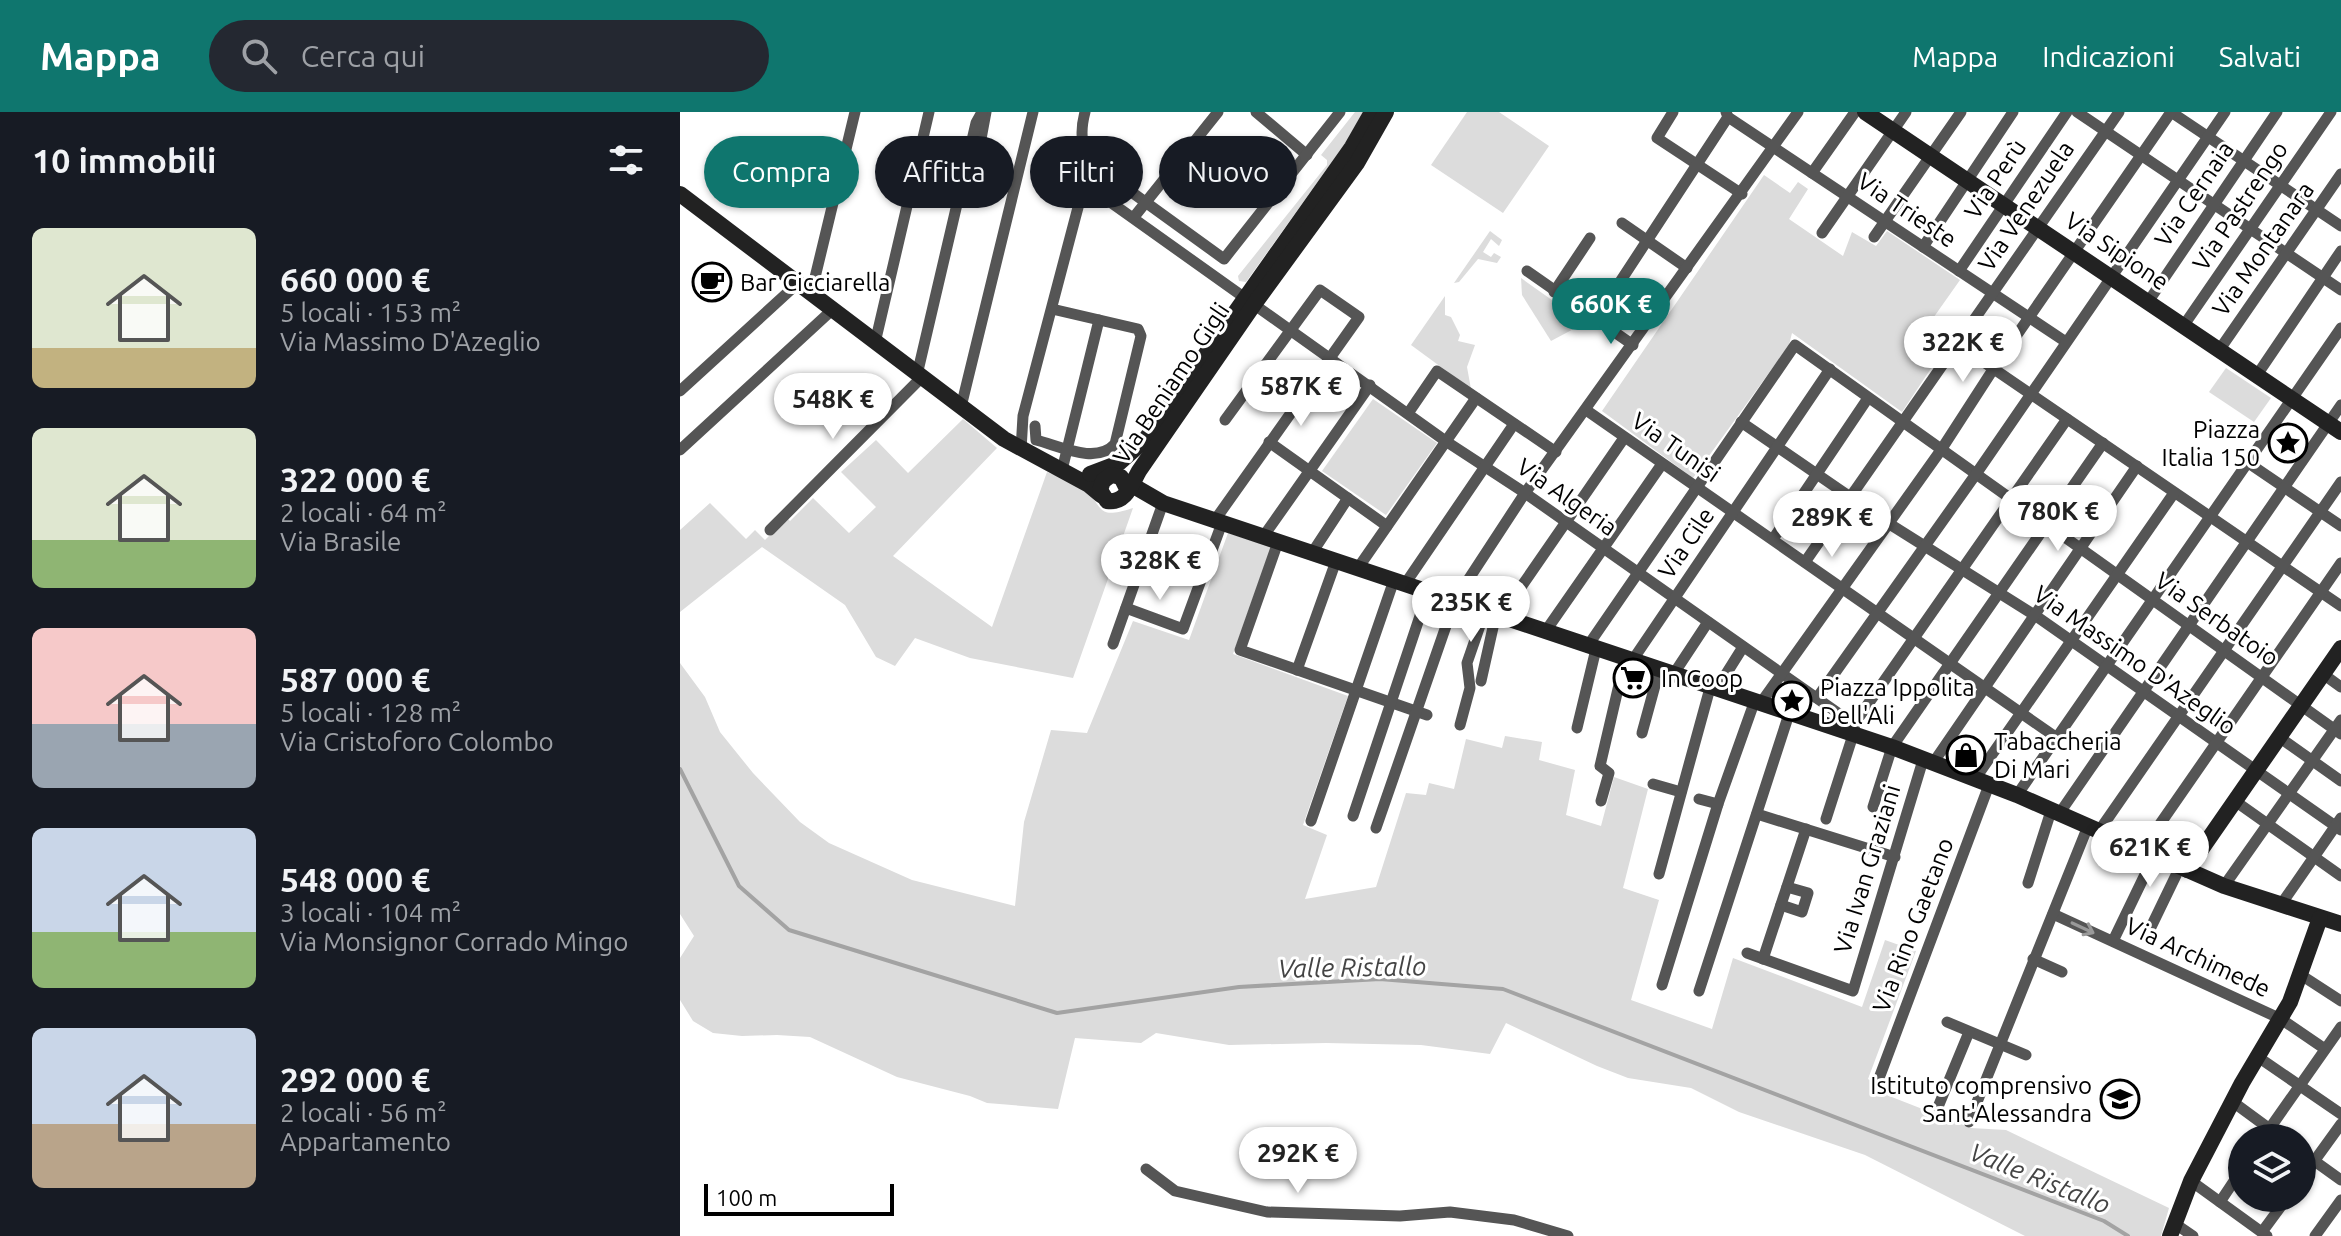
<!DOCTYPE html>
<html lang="it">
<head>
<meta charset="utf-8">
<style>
	body { margin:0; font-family:Ubuntu,sans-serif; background:#242831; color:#f1f3f6; height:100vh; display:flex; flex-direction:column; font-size:30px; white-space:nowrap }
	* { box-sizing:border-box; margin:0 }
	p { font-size:26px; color:#9ea1a6 }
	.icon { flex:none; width:44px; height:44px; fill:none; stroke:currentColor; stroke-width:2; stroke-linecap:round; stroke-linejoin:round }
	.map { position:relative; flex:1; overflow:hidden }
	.panel { display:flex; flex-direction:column; background:#171b24; width:680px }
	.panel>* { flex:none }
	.guide { position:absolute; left:24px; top:24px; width:760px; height:72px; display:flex; gap:16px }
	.tools { position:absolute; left:1548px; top:1012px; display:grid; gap:16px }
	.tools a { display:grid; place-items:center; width:88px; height:88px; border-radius:50%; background:#171b24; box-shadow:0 2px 6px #0004; font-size:40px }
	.scale { position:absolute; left:24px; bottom:20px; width:190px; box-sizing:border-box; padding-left:8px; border:4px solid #000; border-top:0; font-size:22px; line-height:28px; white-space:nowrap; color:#000; -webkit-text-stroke:6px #fff; paint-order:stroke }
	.price { position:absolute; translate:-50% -68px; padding:0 18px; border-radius:28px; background:#fff; color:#222; font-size:26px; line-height:52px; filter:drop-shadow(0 2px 4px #0008) }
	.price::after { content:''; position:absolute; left:50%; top:48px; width:24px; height:18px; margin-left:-12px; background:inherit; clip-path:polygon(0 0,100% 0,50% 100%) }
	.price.active { background:#0f766e; color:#fff }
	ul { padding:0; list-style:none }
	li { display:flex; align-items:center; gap:24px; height:200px; padding:0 32px }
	li span { display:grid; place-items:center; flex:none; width:224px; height:160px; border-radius:12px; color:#555 }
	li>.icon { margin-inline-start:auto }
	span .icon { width:96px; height:96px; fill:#fffc; stroke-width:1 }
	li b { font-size:34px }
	h2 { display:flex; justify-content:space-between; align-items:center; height:96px; padding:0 32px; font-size:34px }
	.chip { padding:0 28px; border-radius:36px; background:#171b24; box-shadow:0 2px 6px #0004; font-size:28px; line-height:72px }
	.chip.active { background:#0f766e; color:#fff }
	header { display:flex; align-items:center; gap:48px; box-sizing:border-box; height:112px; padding:0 40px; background:#0f766e; color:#fff }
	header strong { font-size:38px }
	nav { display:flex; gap:44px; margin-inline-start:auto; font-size:28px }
	.search { width:560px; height:72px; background:#242831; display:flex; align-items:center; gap:20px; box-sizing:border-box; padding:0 28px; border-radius:44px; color:#9ea1a6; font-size:30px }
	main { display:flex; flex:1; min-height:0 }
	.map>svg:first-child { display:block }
	.green { fill:#dcdcdc }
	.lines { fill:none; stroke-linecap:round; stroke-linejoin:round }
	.stream { stroke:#a3a3a3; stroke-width:4 }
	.street { stroke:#555; stroke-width:11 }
	.secondary { stroke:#222; stroke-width:16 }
	.oneway { stroke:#999 }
	.labels { text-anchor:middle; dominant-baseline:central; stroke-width:6; stroke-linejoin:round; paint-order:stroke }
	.street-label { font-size:24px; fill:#000; stroke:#fff }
	.poi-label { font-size:24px; fill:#000; stroke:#fff; text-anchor:start }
	.water-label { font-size:26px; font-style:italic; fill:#444; stroke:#fff }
</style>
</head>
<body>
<header>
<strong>Mappa</strong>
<div class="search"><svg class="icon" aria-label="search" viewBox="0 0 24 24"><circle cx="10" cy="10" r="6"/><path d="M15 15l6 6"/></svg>Cerca qui</div>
<nav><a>Mappa</a><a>Indicazioni</a><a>Salvati</a></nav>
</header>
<main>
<section class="panel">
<h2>10 immobili<svg class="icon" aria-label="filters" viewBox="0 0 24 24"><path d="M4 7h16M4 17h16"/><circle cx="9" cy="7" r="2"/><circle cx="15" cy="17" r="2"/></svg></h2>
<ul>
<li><span style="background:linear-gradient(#dfe7d0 75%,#c2b280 0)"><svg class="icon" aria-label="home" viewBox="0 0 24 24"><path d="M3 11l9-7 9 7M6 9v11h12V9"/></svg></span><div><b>660 000 €</b><p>5 locali · 153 m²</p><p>Via Massimo D'Azeglio</p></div></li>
<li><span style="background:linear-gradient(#dfe7d0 70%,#8fb573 0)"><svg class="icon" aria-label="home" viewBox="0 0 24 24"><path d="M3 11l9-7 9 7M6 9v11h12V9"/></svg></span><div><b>322 000 €</b><p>2 locali · 64 m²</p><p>Via Brasile</p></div></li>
<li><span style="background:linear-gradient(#f6c9c9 60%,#9aa5b1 0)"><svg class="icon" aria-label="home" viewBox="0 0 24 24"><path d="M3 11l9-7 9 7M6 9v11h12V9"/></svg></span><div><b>587 000 €</b><p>5 locali · 128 m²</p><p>Via Cristoforo Colombo</p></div></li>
<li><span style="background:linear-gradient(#c9d6e8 65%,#8fb573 0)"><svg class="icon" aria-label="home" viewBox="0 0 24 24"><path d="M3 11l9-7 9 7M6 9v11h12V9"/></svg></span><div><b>548 000 €</b><p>3 locali · 104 m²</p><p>Via Monsignor Corrado Mingo</p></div></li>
<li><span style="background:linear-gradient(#c9d6e8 60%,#b9a48a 0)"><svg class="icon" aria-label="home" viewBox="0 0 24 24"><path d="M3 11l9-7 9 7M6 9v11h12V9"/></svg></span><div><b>292 000 €</b><p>2 locali · 56 m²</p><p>Appartamento</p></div></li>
</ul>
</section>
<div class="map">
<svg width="1661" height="1124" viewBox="0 0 1661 1124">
	<rect width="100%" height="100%" fill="#fff"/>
	<g class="green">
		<polygon points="675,0 683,0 666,30 566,170 559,169 558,164 647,53 647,48 641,43"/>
		<polygon points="787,0 819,0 869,34 823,101 751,53"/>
		<polygon points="1084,63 1110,81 1118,70 1128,77 1109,107 1163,144 1172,120 1196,134 1207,119 1280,168 1244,219 1266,234 1222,300 1112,221 1109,233 1013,366 922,299"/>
		<polygon points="810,119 822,128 819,134 811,127 803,140 811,145 814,141 821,145 817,151 798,147 779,170 774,171"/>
		<polygon points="841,166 903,210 901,213 871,229 842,183"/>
		<polygon points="765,184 765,203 771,205 780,223 778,229 795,233 787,255 791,277 731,233"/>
		<polygon points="1546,256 1591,286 1574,310 1529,280"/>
		<polygon points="693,287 757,331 706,403 642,359"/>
		<path d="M283,307L317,336L213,444L312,515L367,360C378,365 395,368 404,376C425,396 415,408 453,396L393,566L290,546L235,526L215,554L196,545L165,493L82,435L0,500V418L30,391L66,427L75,418L85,428L107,406L110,409L133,386L169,421L196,395L161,360L196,328L228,361Z"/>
		<polygon points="548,421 591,435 553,542 668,584 623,713 647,723 625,787 696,775 726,681 746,683 749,671 774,677 786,627 822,636 825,624 862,630 859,648 895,658 886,703 921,714 934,665 968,677 943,776 979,788 951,888 1032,917 1053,846 1182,895 1205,828 1236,839 1188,967 1200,975 1199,980 1291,1016 1326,1018 1489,1096 1481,1124 1345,1124 1185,1043 1059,1000 1011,976 948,966 917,954 826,911 810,942 741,933 646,931 549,933 476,921 461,931 395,926 378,997 307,991 290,984 217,965 130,925 97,923 62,924 33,921 13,909 0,888 0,846 14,824 0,802 0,551 25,585 40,620 73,661 120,710 149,731 232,768 335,794 344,710 371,618 407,621 453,509 509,528"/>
	</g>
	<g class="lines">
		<polyline class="stream" points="0,657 59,774 109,818 377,901 559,875 700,867 823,877 1424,1109 1448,1124"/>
		<g class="street">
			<polyline points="576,0 627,43"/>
			<polyline points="993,0 977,26 1062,82"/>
			<polyline points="1046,0 1048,5 1386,230"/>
			<polyline points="1397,0 1661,178"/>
			<polyline points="1491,0 1661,114"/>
			<polyline points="410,50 544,147 660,0"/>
			<polyline points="286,57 298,43 306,0"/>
			<polyline points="1132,61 1175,0"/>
			<polyline points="405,72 767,330 845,381 1175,613"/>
			<polyline points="454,105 538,0"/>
			<polyline points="942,111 1007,156"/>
			<polyline points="1142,121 1226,0"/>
			<polyline points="1194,125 1281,0"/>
			<polyline points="1243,135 1333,0"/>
			<polyline points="847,159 953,233"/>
			<polyline points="1279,159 1387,0"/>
			<polyline points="874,180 910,126"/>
			<polyline points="131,182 175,0"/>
			<polyline points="1468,190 1597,0"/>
			<polyline points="915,208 1048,5"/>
			<polyline points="1504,213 1651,0"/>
			<polyline points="1254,216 1661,494"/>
			<polyline points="195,231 249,0"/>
			<polyline points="1540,237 1661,62"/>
			<polyline points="237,263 296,11 302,0"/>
			<polyline points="1577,263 1661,139"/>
			<polyline points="0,279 117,172"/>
			<polyline points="281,295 353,0"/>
			<polyline points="906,298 1377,626"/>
			<polyline points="729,300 757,259 876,340"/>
			<polyline points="1061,310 1208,411 1356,504 1661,718"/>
			<path d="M355,314L356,328C380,334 416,353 435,332L461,224L458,217L372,197"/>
			<polyline points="589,330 707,414"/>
			<polyline points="0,338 151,199"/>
			<path d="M341,338L343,304L410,50C401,32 400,19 405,0"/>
			<polyline points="1567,350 1661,414"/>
			<polyline points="382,358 419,208"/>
			<polyline points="535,408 679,205 640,178 545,308"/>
			<polyline points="90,418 241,266"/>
			<polyline points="583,425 690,273"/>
			<polyline points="1093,427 1188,286"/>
			<polyline points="598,430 560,538 747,603"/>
			<polyline points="632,441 668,386"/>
			<polyline points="1125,450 1439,0"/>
			<polyline points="678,456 796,286"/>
			<polyline points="725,472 834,312"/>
			<polyline points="446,496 503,517 542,411"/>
			<polyline points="821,504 944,326"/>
			<polyline points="865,520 982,352"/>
			<polyline points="433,532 483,391"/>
			<polyline points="907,535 1115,233 1661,622"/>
			<polyline points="952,549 1150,257"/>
			<polyline points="617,558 656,449"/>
			<polyline points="1643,562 1661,575"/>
			<polyline points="993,563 1028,510"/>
			<polyline points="801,569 816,502"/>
			<polyline points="1036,578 1063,535"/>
			<polyline points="1137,586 1296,362 1545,0"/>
			<polyline points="1080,592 1261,338 1314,256 1491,0"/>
			<polyline points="780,613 790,576 787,551 805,499"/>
			<polyline points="1172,615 1387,307"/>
			<polyline points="897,616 916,537"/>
			<polyline points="962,621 979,559"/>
			<polyline points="1599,625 1661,669"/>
			<polyline points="1253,651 1457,354"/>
			<polyline points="1295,667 1494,381"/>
			<polyline points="973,672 1001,680"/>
			<polyline points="1337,683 1661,216"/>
			<polyline points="1019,687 1038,692"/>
			<polyline points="921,689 929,661 920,654 945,547"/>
			<polyline points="1555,689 1661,764"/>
			<polyline points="1193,695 1212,635 1423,331"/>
			<polyline points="1077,702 1215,745"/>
			<polyline points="1379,702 1661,293"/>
			<polyline points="673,704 748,480"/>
			<polyline points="1146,707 1173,623"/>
			<polyline points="631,709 714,468"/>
			<polyline points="696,716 775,488 845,381 1118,0"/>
			<polyline points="1419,719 1661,370"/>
			<polyline points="1462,738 1661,451"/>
			<polyline points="979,762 1030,576"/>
			<polyline points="1348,771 1371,699"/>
			<polyline points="1544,774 1661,608"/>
			<polyline points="1101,793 1122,800 1128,781 1107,775"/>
			<polyline points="1600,794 1661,706"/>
			<polyline points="1373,802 1601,907 1645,937"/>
			<polyline points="1471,815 1500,755"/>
			<polyline points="1433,829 1474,744"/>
			<polyline points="1067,841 1173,879 1243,648"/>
			<polyline points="1083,847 1126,717"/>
			<polyline points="1353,847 1382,860"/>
			<polyline points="1621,863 1661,889"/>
			<polyline points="982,873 1038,692 1074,591"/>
			<polyline points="1019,879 1109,602"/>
			<polyline points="1267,910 1346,943"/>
			<polyline points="1578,945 1661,1002"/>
			<polyline points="1198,969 1309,673"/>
			<polyline points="1553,990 1602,1026"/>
			<polyline points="1258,995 1289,920"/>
			<polyline points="1289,1010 1408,714"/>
			<polyline points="1583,1026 1661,915"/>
			<polyline points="1622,1040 1661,1068"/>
			<polyline points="466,1057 495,1079 587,1100 720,1104 770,1100 834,1108 888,1124"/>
			<polyline points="1622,1066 1661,1012"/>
			<polyline points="1511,1069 1587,1124"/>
			<polyline points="1540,1090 1562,1057"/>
			<polyline points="1494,1111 1513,1124"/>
			<polyline points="1582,1120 1607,1086"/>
			<polyline points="1635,1124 1661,1088"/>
		</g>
		<g class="secondary">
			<polyline points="1185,0 1661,320"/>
			<polyline points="0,82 324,327 409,373 421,383"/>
			<polyline points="410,362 439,351 465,328 672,35 692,0"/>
			<polyline points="445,369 483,391 1212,635 1337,683 1544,774 1661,812"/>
			<path d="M447,377L441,365L431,363L423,369L420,378L427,389C446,392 451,373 459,359L575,191L677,51L706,0"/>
			<polyline points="1507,758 1661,536"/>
			<polyline points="1490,1124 1511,1069 1562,971 1610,890 1640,806"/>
		</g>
	</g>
	<defs><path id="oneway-shaft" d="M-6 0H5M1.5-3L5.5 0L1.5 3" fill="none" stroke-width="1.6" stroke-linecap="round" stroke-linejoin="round" transform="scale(2)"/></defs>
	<use class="oneway" href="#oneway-shaft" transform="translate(1403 816) rotate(25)"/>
	<defs>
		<g id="cafe-ring" transform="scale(2)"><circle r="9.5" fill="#fff" stroke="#000" stroke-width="1.5"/><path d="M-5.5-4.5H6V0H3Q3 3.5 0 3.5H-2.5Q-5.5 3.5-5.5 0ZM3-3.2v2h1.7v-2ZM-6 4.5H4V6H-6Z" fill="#000"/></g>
		<g id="sight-ring" transform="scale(2)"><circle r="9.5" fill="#fff" stroke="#000" stroke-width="1.5"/><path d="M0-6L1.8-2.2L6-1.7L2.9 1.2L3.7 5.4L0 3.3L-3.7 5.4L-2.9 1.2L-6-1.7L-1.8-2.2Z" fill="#000"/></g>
		<g id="supermarket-ring" transform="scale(2)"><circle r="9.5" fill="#fff" stroke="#000" stroke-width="1.5"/><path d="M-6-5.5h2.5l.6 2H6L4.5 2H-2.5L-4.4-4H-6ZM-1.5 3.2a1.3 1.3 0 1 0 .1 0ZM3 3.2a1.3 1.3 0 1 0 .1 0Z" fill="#000"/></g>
		<g id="shop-ring" transform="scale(2)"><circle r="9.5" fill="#fff" stroke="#000" stroke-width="1.5"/><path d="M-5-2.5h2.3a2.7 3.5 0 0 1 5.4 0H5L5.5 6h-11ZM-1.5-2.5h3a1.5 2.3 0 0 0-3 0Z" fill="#000"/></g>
		<g id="school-ring" transform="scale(2)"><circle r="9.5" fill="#fff" stroke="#000" stroke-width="1.5"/><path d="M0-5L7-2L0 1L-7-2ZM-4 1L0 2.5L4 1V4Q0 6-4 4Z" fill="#000"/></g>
	</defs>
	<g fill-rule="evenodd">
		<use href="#cafe-ring" x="32" y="170"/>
		<use href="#sight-ring" x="1608" y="331"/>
		<use href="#supermarket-ring" x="953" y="566"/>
		<use href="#sight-ring" x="1112" y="589"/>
		<use href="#shop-ring" x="1286" y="643"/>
		<use href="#school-ring" x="1440" y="987"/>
	</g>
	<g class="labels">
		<g class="street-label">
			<text transform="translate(1315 67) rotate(-56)">Via Perù</text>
			<text transform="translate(1514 82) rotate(-56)">Via Cernaia</text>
			<text transform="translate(1346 94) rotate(-56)">Via Venezuela</text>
			<text transform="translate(1560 94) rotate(-56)">Via Pastrengo</text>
			<text transform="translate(1227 98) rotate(34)">Via Trieste</text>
			<text transform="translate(1583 137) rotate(-55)">Via Montanara</text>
			<text transform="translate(1437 139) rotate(34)">Via Sipione</text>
			<text transform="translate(491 271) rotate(-56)">Via Beniamo Gigli</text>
			<text transform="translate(996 335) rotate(35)">Via Tunisi</text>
			<text transform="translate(887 385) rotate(35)">Via Algeria</text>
			<text transform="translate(1006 431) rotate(-56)">Via Cile</text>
			<text transform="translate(1537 507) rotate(35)">Via Serbatoio</text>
			<text transform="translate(1455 548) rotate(35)">Via Massimo D'Azeglio</text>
			<text transform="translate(1187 757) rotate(-73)">Via Ivan Graziani</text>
			<text transform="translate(1233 813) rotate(-69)">Via Rino Gaetano</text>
			<text transform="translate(1518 845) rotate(25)">Via Archimede</text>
		</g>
		<g class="poi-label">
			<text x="60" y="170">Bar Cicciarella</text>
			<text x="1580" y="317" text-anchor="end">Piazza<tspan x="1580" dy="28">Italia 150</tspan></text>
			<text x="981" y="566">In Coop</text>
			<text x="1140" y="575">Piazza Ippolita<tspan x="1140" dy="28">Dell'Ali</tspan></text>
			<text x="1314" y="629">Tabaccheria<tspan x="1314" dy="28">Di Mari</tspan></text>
			<text x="1412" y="973" text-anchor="end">Istituto comprensivo<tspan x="1412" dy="28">Sant'Alessandra</tspan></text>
		</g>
		<g class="water-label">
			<text transform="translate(672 855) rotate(-1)">Valle Ristallo</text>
			<text transform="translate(1360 1066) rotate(22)">Valle Ristallo</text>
		</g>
	</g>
</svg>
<div class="tools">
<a><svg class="icon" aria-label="layers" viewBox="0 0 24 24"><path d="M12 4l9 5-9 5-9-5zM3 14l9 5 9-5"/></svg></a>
</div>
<div class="scale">100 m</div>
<b class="price active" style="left:931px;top:234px">660K €</b>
<b class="price" style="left:1283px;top:272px">322K €</b>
<b class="price" style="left:621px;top:316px">587K €</b>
<b class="price" style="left:153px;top:329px">548K €</b>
<b class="price" style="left:1378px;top:441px">780K €</b>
<b class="price" style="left:1152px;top:447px">289K €</b>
<b class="price" style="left:480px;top:490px">328K €</b>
<b class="price" style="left:791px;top:532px">235K €</b>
<b class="price" style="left:1470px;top:777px">621K €</b>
<b class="price" style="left:618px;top:1083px">292K €</b>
<div class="guide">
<a class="chip active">Compra</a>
<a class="chip">Affitta</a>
<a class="chip">Filtri</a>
<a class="chip">Nuovo</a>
</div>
</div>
</main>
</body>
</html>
